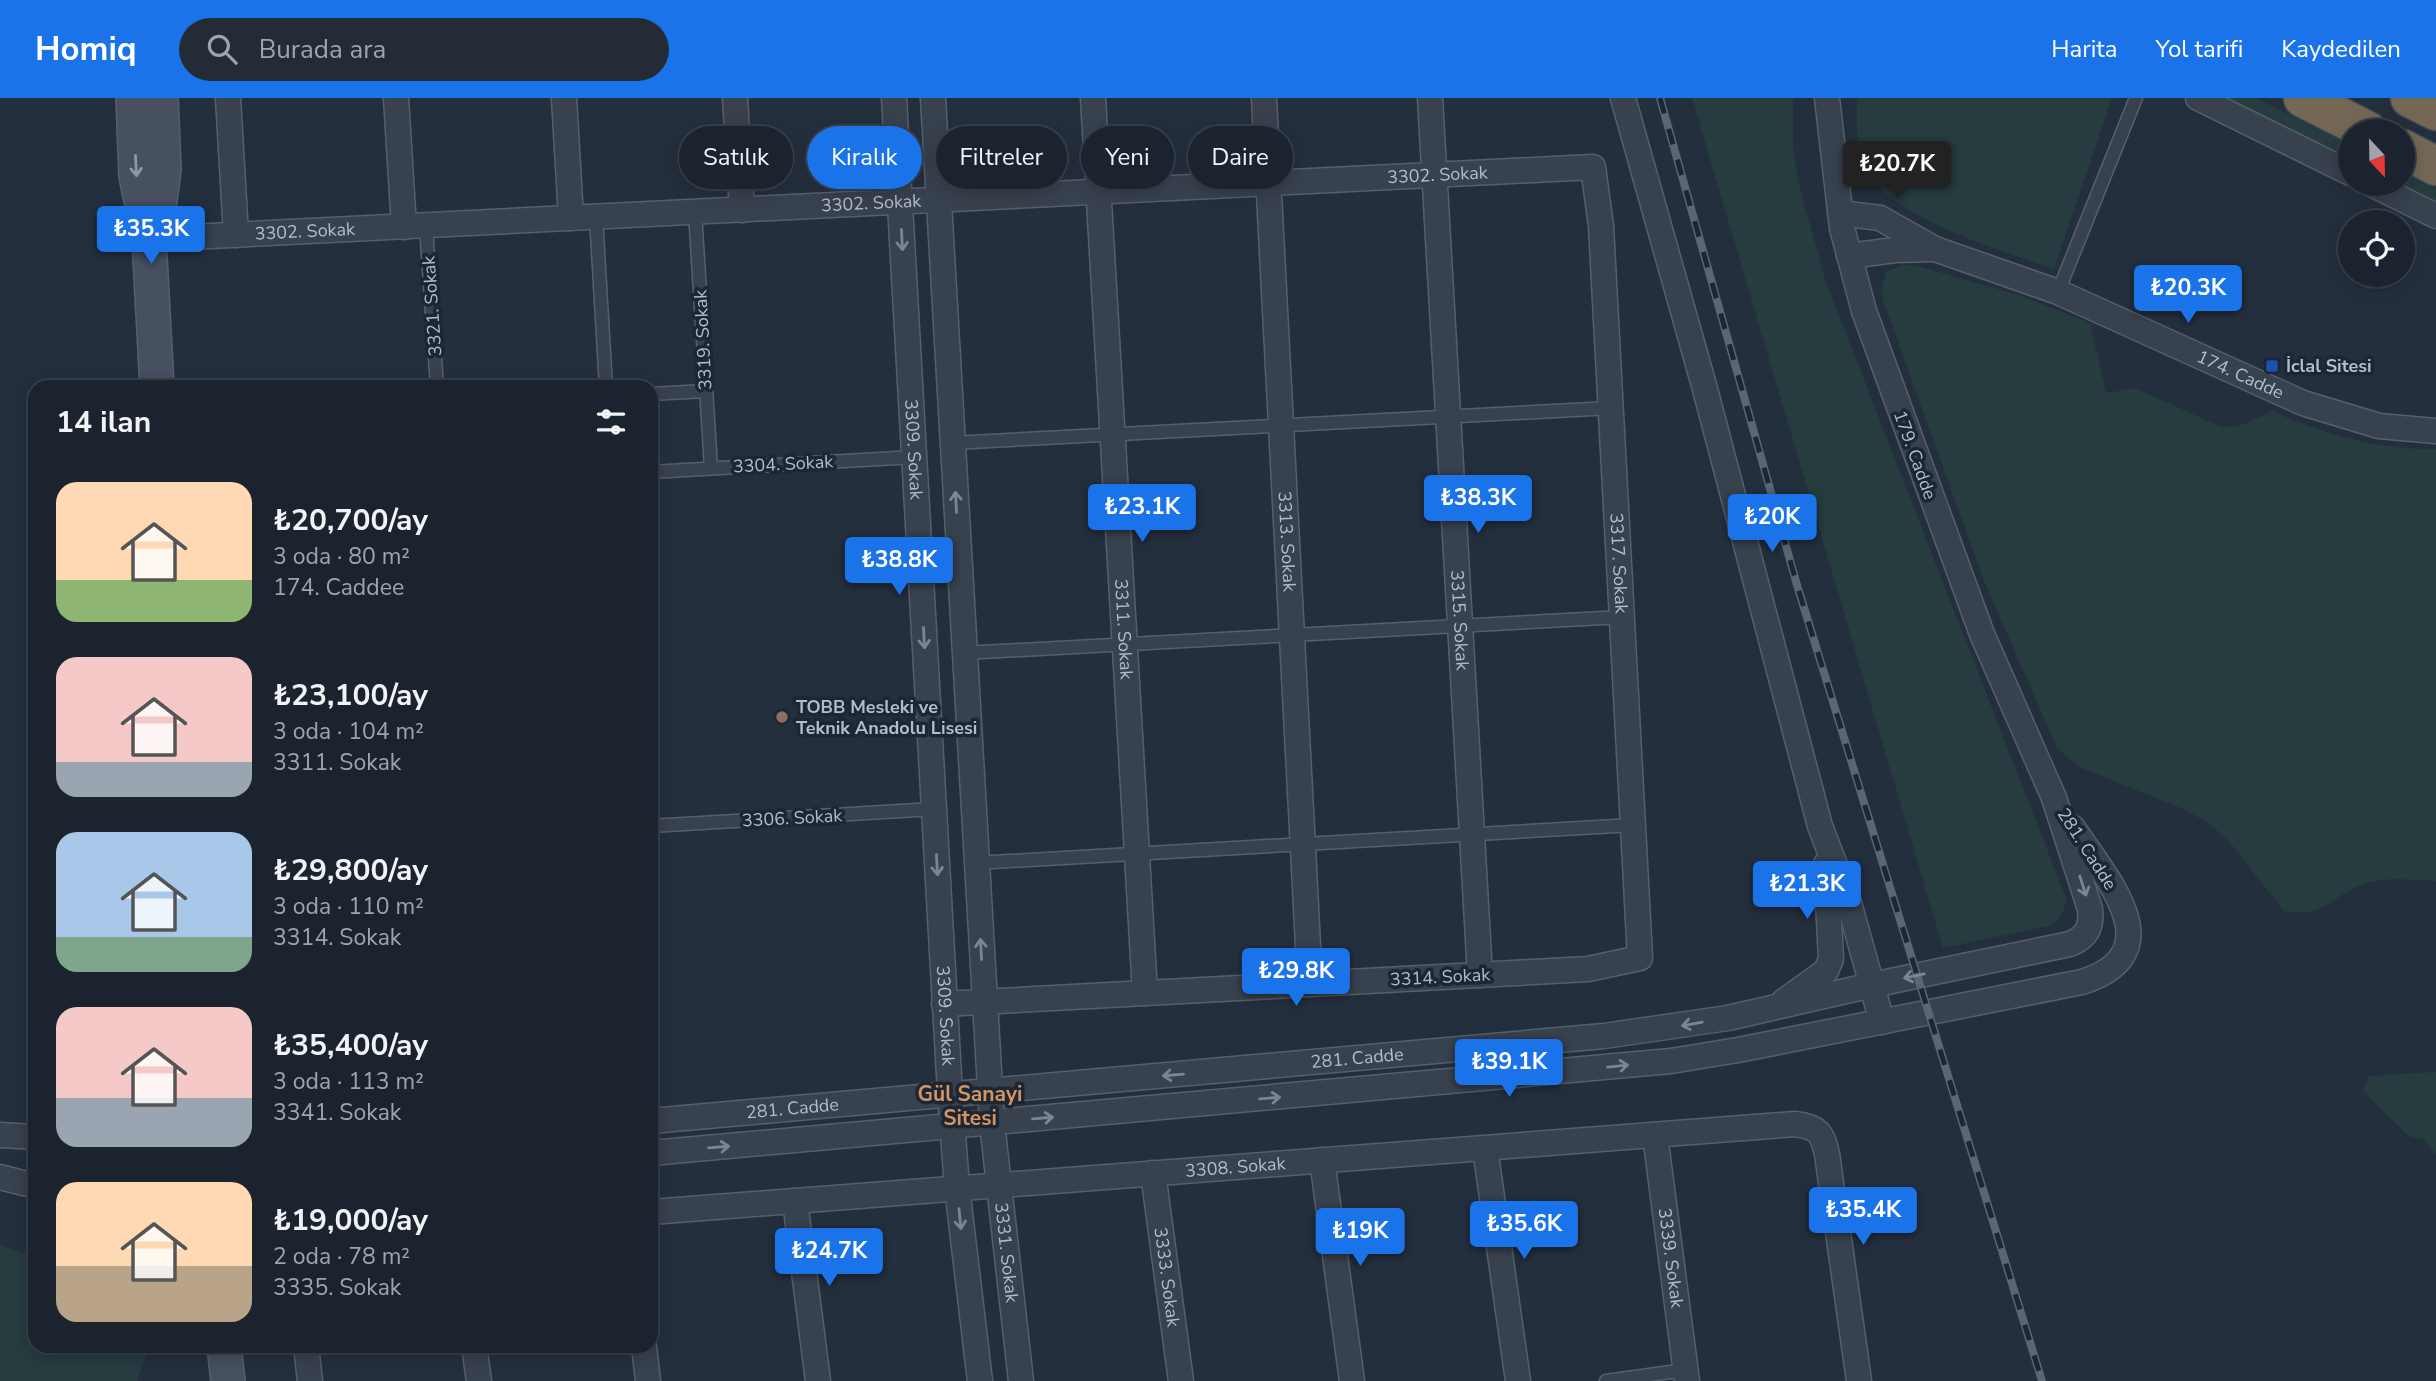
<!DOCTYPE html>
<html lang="tr">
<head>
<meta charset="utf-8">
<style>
	body { margin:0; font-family:"Nunito Sans",sans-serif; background:#242b36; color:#f1f3f6; height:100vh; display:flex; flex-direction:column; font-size:26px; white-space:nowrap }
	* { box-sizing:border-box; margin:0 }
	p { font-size:23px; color:#a0a4aa }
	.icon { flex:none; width:38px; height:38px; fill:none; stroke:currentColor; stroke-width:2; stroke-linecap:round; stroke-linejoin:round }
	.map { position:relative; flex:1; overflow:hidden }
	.drawer { position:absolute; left:28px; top:282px; width:630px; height:973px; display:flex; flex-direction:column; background:#1b232e; border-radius:21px; box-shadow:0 4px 18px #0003,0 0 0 2px #39404a }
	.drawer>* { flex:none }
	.banner { position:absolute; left:679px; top:28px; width:665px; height:63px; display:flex; gap:14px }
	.needle { width:46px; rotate:158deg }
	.controls { position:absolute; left:2338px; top:21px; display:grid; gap:14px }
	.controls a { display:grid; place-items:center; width:77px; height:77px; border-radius:50%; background:#1b232e; box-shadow:0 4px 18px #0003,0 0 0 2px #39404a; font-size:35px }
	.price { position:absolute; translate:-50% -60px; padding:0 16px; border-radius:7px; background:#1a73e8; color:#fff; font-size:23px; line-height:46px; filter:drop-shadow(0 2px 4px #0008) }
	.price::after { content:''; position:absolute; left:50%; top:42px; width:21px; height:16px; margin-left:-10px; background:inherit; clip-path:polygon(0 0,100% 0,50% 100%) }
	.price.current { background:#222; color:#fff }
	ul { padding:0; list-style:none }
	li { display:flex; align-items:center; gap:21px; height:175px; padding:0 28px }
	li span { display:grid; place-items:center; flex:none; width:196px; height:140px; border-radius:21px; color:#555 }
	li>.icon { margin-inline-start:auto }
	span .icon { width:84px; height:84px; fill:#fffc; stroke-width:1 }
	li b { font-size:30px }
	h2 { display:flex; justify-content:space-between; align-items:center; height:84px; padding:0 28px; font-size:30px }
	.pill { padding:0 24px; border-radius:32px; background:#1b232e; box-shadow:0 4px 18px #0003,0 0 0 2px #39404a; font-size:24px; line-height:63px }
	.pill.current { background:#1a73e8; color:#fff }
	header { display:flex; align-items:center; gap:42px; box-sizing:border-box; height:98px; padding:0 35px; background:#1a73e8; color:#fff }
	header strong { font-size:33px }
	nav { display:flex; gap:38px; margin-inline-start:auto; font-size:24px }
	.search { width:490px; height:63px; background:#242b36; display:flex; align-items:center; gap:18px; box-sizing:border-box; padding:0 24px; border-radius:38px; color:#a0a4aa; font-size:26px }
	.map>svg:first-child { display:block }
	.green { fill:#263c3f }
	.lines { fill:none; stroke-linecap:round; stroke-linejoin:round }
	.lane-casing { stroke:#565f6c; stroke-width:15 }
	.street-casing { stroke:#565f6c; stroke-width:27 }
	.secondary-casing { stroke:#565f6c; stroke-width:36 }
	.highway-casing { stroke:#434c59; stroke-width:41 }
	.lane { stroke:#38414e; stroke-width:12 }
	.street { stroke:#38414e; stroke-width:24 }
	.secondary { stroke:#465061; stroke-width:33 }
	.highway { stroke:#746855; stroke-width:38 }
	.rail-casing { stroke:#5a6575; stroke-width:8 }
	.rail { stroke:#1d2633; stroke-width:5; stroke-dasharray:16; stroke-linecap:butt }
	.oneway { stroke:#8e96a5 }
	.oneway2 { stroke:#7c8592 }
	.transit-dot { fill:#1a4fb4; stroke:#1d2633; stroke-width:2.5 }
	.education-dot { fill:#8d6e63; stroke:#1d2633; stroke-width:2.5 }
	.labels { text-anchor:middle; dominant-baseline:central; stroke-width:7; stroke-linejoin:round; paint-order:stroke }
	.street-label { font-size:18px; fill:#b4bcc9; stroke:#1d2633 }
	.poi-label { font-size:18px; font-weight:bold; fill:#b4bcc9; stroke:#1d2633; text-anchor:start }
	.quarter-label { font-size:21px; font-weight:bold; fill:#d59563; stroke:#1d2633 }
</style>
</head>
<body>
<header>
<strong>Homiq</strong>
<div class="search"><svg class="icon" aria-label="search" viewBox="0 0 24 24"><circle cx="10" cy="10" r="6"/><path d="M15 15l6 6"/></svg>Burada ara</div>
<nav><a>Harita</a><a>Yol tarifi</a><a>Kaydedilen</a></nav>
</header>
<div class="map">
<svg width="2436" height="1283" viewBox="0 0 2436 1283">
	<rect width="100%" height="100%" fill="#242f3e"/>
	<g class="green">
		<path d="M1692,0H1793V48L1798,83L1826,184L2066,800C2066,809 2060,822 2053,827L1943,850Z"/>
		<path d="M1857,0H2112L2054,171C2001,152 1890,121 1864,69C1854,49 1858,21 1857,0Z"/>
		<polygon points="2226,0 2256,0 2350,47 2350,62"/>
		<polygon points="2403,74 2436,91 2436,105 2397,86 2403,86"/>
		<path d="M1902,167L1917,168L2016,196L2090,225L2106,295L2135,290L2221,329C2240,331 2256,321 2272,313C2325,336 2378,352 2436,351V783C2415,782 2390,779 2370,784C2332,794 2328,821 2284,813L2227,741L2207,724L2183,711L2079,669L2057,650L1984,483L1883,202L1882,190L1886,174Z"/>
		<polygon points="2436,974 2436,1056 2424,1042 2409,1038 2363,993 2369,978"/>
		<polygon points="0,1147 35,1159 35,1248 149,1248 137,1283 0,1283"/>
	</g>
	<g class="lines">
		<g class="lane-casing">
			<g id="lane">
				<polyline points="695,114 711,370"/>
				<polyline points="596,119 606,289"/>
				<polyline points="426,128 437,289"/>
				<polyline points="2058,194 2136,0"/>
				<polyline points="651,296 706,293"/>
				<polyline points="952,345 1611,310"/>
				<polyline points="651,374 914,359"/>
				<polyline points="964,555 1622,519"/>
				<polyline points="651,728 934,711"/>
				<polyline points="976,765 1633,727"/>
				<polyline points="1606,1283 1685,1272"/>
			</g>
		</g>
		<g class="street-casing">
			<g id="street">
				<polyline points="228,0 236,137"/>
				<polyline points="396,0 404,129"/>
				<polyline points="564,0 571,120"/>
				<polyline points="735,0 742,112"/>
				<path id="s1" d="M894,0L950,996L957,1090L980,1283"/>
				<path id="s2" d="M933,0L992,1025L1021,1283"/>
				<path id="s3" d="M1093,0L1145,895"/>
				<path id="s4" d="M1264,0L1310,886"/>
				<path id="s5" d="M1430,0L1480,877"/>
				<polyline points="1623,0 1705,291 1820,728 1848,801 1882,924"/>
				<polyline points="2198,0 2350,75"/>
				<polyline points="2371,86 2436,118"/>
				<path id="s6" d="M1840,115L1880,120L1935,151L2058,194L2303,305L2379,328L2436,333"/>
				<path id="s7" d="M149,141L1593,69L1601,128L1640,860L1588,871L944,906"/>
				<polyline points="1849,158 1895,152 1935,151"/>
				<polyline points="1784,903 1826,873 1831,861 1826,766"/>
				<path id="s8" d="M651,1023L1604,938L1728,920L1872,887L2070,846C2087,839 2092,829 2090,811L2054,700L1982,536L1864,213L1842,130L1827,0"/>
				<polyline points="0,1037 35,1039"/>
				<path id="s9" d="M1655,1037L1687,1283"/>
				<polyline points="1485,1050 1518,1283"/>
				<path d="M651,1055L1671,963L1738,952L2082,884C2175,854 2105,779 2073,730"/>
				<polyline points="1322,1062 1352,1283"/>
				<path id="s10" d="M1153,1075L1181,1283"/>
				<polyline points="0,1079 35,1088"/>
				<polyline points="795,1103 818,1283"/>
				<path id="s11" d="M651,1114L1795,1026C1818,1029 1822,1034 1827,1056L1859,1283"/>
				<polyline points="306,1248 310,1283"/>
				<polyline points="474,1248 479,1283"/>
				<polyline points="644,1248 648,1283"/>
			</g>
		</g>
		<g class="secondary-casing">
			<g id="secondary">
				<polyline points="133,0 136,78 149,141 159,110 164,71 161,0"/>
				<polyline points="149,141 157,289"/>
				<polyline points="224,1248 228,1283"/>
			</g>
		</g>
		<g class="highway-casing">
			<g id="highway">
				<polyline points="2303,0 2368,33"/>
				<polyline points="2410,0 2436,13"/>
				<polyline points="2403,51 2436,68"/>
			</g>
		</g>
		<use href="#lane" class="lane"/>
		<use href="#street" class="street"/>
		<use href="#secondary" class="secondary"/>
		<use href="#highway" class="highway"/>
		<g class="rail-casing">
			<polyline id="rail" points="1660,0 1797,487 2042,1283"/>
		</g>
		<use href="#rail" class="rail"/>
	</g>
	<defs><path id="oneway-shaft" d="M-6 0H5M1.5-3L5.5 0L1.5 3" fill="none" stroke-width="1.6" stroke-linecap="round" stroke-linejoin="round" transform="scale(1.75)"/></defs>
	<use class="oneway" href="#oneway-shaft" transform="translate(136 68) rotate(87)"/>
	<g class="oneway2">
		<use href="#oneway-shaft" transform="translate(902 142) rotate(87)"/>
		<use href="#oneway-shaft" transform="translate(956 404) rotate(-93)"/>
		<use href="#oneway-shaft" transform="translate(924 540) rotate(87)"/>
		<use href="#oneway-shaft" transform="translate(937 767) rotate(87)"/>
		<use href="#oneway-shaft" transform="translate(2083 788) rotate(72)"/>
		<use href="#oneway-shaft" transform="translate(981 851) rotate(-93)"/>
		<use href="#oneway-shaft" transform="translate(1914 878) rotate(168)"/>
		<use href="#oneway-shaft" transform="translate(1692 926) rotate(170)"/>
		<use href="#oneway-shaft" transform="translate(1618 968) rotate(-6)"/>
		<use href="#oneway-shaft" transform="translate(1173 977) rotate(175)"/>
		<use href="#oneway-shaft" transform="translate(1270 1000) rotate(-5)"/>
		<use href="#oneway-shaft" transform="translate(1043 1020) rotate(-5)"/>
		<use href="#oneway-shaft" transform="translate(719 1049) rotate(-5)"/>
		<use href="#oneway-shaft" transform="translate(960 1121) rotate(84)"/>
	</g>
	<rect class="transit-dot" x="2265" y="261" width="14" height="14" rx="3.5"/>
	<circle class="education-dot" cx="782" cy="619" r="7"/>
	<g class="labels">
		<g class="street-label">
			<text stroke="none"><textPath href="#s7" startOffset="1290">3302. Sokak</textPath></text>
			<text stroke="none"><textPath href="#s7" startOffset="723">3302. Sokak</textPath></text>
			<text stroke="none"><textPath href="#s7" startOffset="156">3302. Sokak</textPath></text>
			<text transform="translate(432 208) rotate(-94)">3321. Sokak</text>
			<text transform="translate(703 242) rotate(-93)">3319. Sokak</text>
			<text stroke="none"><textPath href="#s6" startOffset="434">174. Cadde</textPath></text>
			<text stroke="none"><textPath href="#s1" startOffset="352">3309. Sokak</textPath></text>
			<text transform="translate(1915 357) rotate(70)">179. Cadde</text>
			<text transform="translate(783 366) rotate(-3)">3304. Sokak</text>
			<text stroke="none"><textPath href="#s4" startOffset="444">3313. Sokak</textPath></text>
			<text stroke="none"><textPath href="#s7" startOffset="1843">3317. Sokak</textPath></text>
			<text stroke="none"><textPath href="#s5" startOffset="523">3315. Sokak</textPath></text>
			<text stroke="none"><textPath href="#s3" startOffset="532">3311. Sokak</textPath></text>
			<text transform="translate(792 720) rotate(-3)">3306. Sokak</text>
			<text transform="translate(2087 751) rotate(57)">281. Cadde</text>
			<text transform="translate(1440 879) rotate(-3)">3314. Sokak</text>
			<text stroke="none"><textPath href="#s1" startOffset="919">3309. Sokak</textPath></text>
			<text stroke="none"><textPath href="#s8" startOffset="709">281. Cadde</textPath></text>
			<text stroke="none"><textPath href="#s8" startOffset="142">281. Cadde</textPath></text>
			<text stroke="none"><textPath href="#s11" startOffset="586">3308. Sokak</textPath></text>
			<text stroke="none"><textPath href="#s2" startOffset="1157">3331. Sokak</textPath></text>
			<text stroke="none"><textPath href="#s9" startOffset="124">3339. Sokak</textPath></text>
			<text stroke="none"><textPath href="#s10" startOffset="105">3333. Sokak</textPath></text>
		</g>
		<g class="poi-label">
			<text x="2286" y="268">İclal Sitesi</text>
			<text x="796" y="609">TOBB Mesleki ve<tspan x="796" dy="21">Teknik Anadolu Lisesi</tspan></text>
		</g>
		<g class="quarter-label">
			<text x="970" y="996">Gül Sanayi<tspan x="970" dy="24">Sitesi</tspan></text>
		</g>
	</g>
</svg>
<div class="controls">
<a><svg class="needle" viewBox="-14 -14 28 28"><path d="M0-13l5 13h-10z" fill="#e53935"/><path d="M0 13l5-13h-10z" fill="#a0a4aa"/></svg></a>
<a><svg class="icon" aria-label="locate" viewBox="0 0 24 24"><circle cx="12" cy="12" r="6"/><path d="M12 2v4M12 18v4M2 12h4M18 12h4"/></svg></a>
</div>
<b class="price current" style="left:1897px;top:103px">₺20.7K</b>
<b class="price" style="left:151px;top:168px">₺35.3K</b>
<b class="price" style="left:2188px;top:227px">₺20.3K</b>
<b class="price" style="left:1478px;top:437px">₺38.3K</b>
<b class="price" style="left:1142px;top:446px">₺23.1K</b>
<b class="price" style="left:1772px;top:456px">₺20K</b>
<b class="price" style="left:899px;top:499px">₺38.8K</b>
<b class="price" style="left:1807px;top:823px">₺21.3K</b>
<b class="price" style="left:1296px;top:910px">₺29.8K</b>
<b class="price" style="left:1509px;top:1001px">₺39.1K</b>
<b class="price" style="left:1863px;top:1149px">₺35.4K</b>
<b class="price" style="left:1524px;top:1163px">₺35.6K</b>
<b class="price" style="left:1360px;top:1170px">₺19K</b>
<b class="price" style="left:829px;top:1190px">₺24.7K</b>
<div class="banner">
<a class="pill">Satılık</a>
<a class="pill current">Kiralık</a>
<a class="pill">Filtreler</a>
<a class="pill">Yeni</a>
<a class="pill">Daire</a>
</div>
<section class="drawer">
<h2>14 ilan<svg class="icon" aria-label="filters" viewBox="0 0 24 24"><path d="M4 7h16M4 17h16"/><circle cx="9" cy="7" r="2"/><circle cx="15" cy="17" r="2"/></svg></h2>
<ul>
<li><span style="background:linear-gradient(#ffd9b3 70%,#8fb573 0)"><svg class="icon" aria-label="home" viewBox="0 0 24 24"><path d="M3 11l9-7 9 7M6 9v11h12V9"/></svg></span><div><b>₺20,700/ay</b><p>3 oda · 80 m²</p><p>174. Caddee</p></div></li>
<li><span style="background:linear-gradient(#f6c9c9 75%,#9aa5b1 0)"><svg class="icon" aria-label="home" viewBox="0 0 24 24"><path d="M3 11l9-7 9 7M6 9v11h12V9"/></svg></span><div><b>₺23,100/ay</b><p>3 oda · 104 m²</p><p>3311. Sokak</p></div></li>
<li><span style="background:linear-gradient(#a9c7e8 75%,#7fa58c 0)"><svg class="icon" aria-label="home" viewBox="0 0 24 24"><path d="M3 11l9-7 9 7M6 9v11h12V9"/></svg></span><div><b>₺29,800/ay</b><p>3 oda · 110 m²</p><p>3314. Sokak</p></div></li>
<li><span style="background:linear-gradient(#f6c9c9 65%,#9aa5b1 0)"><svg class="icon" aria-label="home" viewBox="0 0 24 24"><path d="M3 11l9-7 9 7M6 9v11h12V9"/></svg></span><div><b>₺35,400/ay</b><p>3 oda · 113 m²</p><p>3341. Sokak</p></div></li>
<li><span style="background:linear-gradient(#ffd9b3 60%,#b9a48a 0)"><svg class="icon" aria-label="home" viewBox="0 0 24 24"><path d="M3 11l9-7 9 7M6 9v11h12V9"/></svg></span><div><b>₺19,000/ay</b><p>2 oda · 78 m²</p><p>3335. Sokak</p></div></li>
</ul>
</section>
</div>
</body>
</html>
